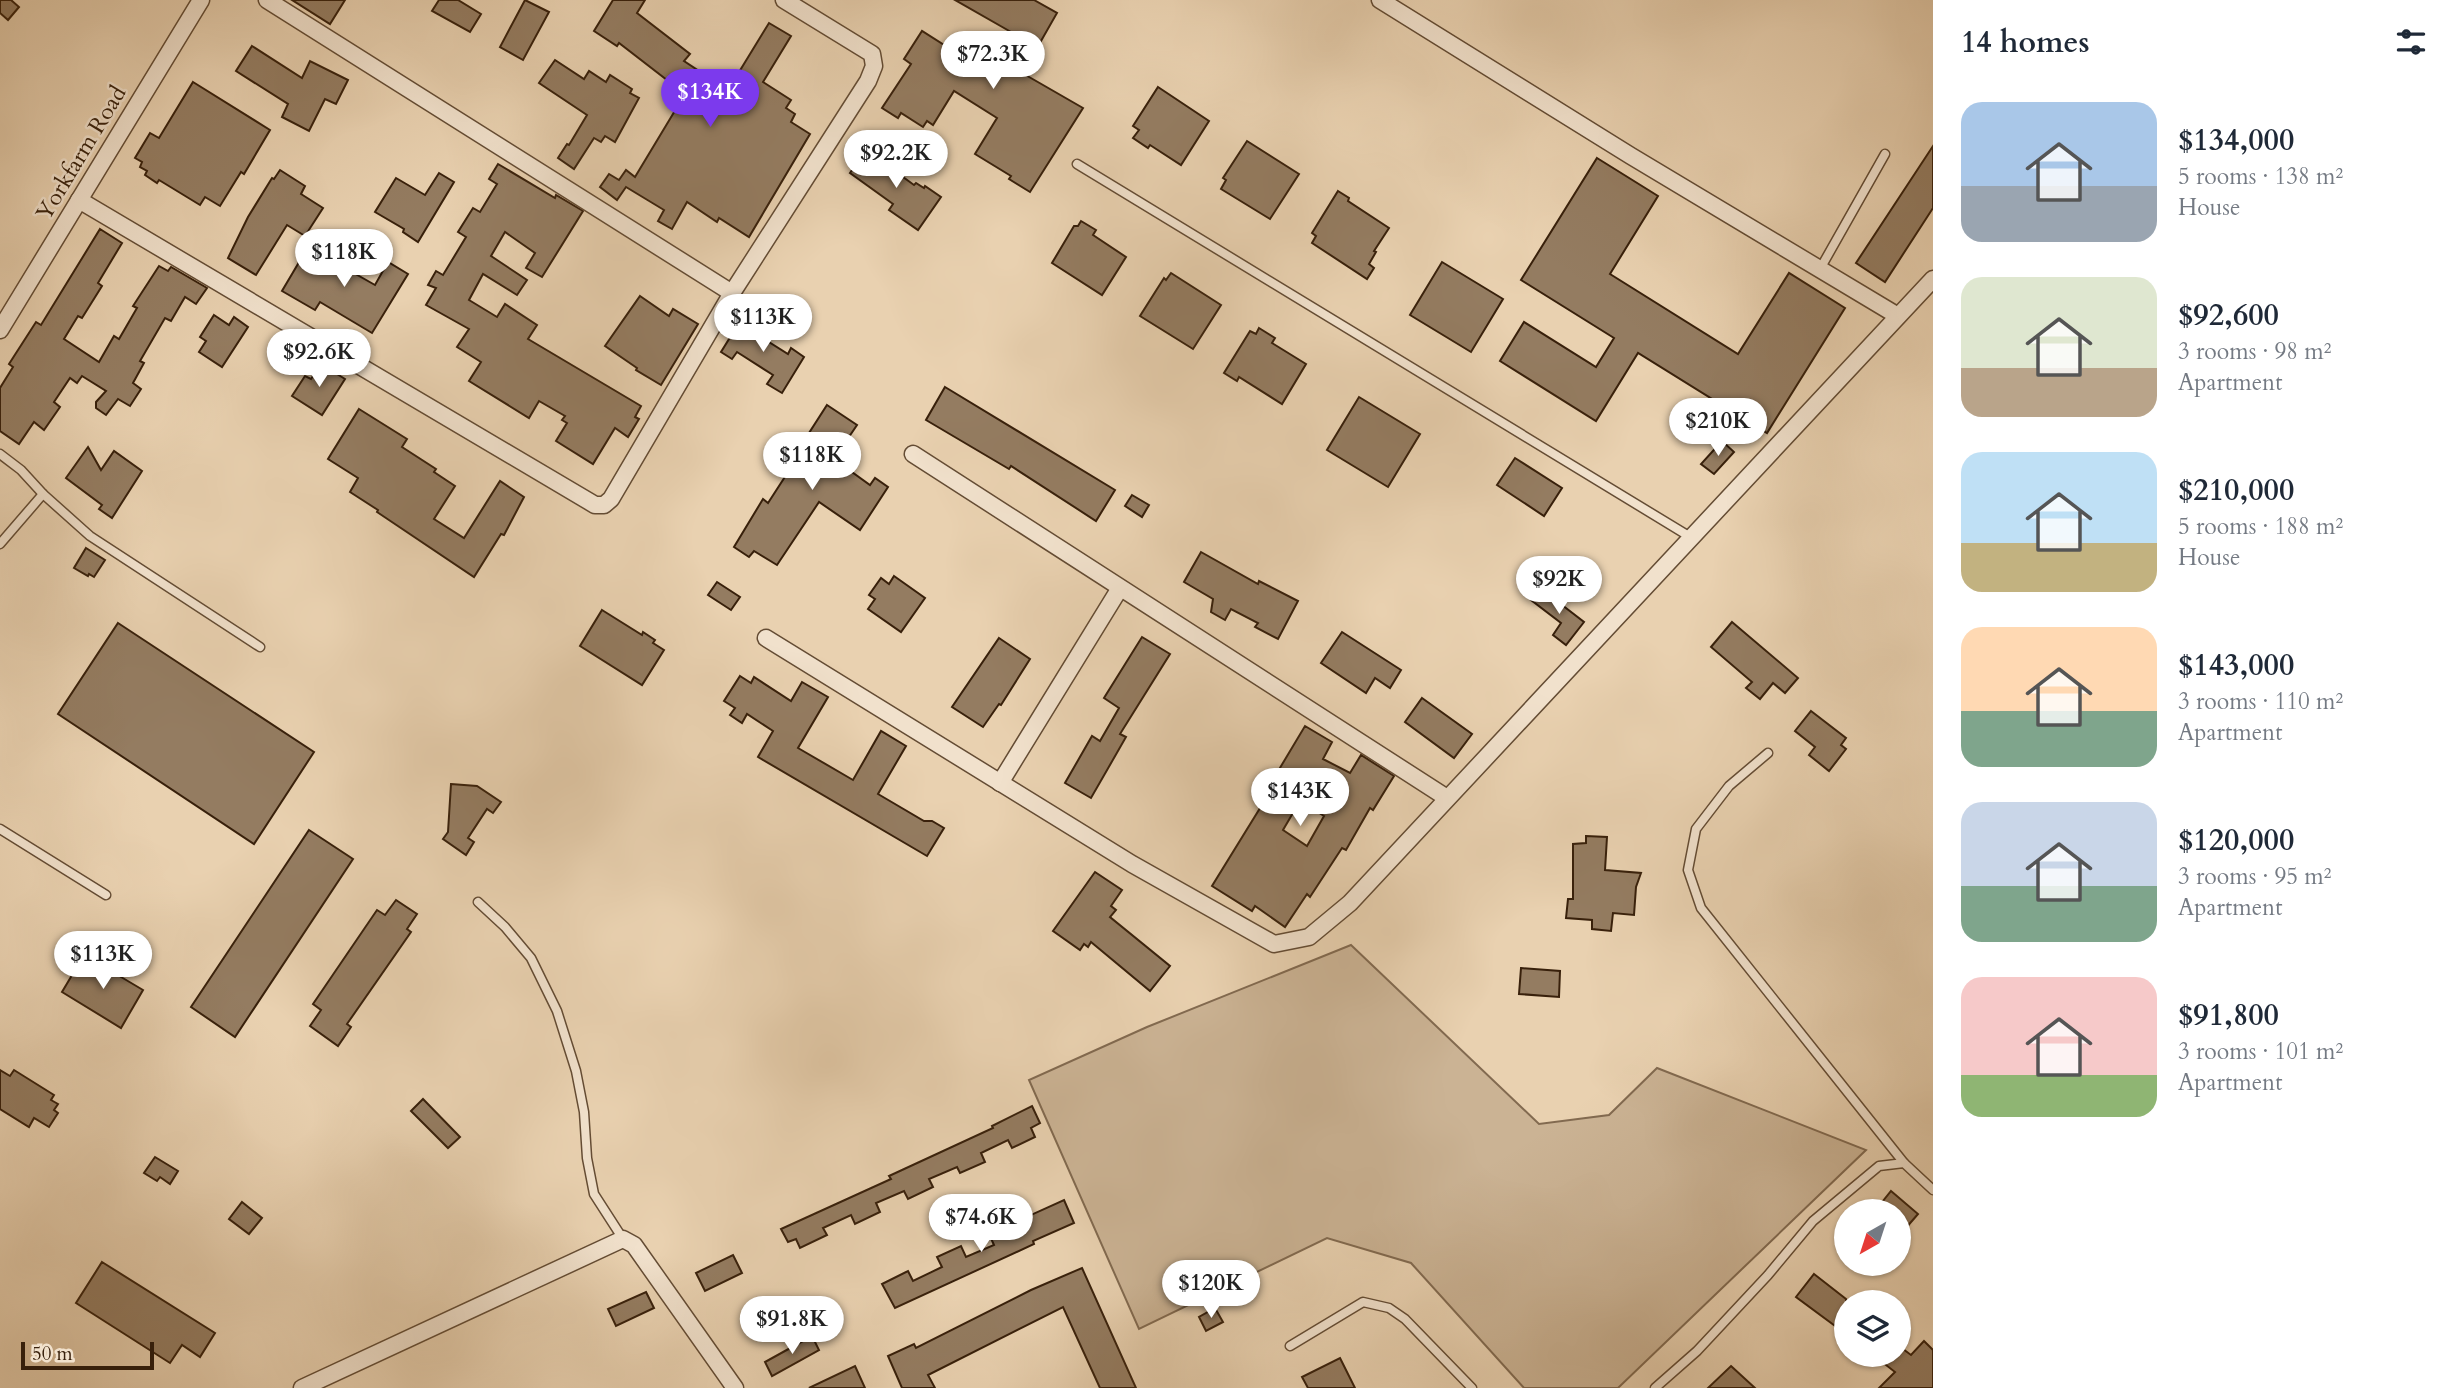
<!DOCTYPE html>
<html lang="en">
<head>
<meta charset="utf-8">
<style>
	body { margin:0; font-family:Cardo,serif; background:#f6f6f7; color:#1f2937; height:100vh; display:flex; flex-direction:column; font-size:26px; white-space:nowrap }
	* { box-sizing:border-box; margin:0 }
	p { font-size:23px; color:#747a83 }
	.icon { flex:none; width:38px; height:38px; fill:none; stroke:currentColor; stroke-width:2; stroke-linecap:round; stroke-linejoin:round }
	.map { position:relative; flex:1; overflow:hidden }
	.sheet { display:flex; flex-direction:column; background:#fff; width:525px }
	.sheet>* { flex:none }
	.needle { width:46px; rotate:219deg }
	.buttons { position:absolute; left:1834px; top:1199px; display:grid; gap:14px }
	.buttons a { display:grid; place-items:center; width:77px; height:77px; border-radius:50%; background:#fff; box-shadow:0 2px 5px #0004; font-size:35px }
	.scale { position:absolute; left:21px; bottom:18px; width:133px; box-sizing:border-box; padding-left:7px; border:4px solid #38200b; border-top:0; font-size:19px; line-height:24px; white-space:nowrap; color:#38200b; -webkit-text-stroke:5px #f1e1cc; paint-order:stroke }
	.price { position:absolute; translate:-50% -60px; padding:0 16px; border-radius:24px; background:#fff; color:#222; font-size:23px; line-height:46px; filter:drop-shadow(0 2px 4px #0008) }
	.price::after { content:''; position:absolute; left:50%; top:42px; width:21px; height:16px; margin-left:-10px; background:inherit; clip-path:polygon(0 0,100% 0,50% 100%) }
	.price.on { background:#7c3aed; color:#fff }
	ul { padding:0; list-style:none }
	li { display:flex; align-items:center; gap:21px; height:175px; padding:0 28px }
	li span { display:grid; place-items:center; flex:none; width:196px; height:140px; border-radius:21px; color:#555 }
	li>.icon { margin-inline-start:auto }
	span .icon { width:84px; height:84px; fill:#fffc; stroke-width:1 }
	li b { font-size:30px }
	h2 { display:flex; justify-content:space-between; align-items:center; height:84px; padding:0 28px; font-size:30px }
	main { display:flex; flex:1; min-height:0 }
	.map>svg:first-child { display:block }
	.green { fill:#cbb394; stroke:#826a50; stroke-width:2 }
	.building { fill:#947c61; stroke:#38200b; stroke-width:2; fill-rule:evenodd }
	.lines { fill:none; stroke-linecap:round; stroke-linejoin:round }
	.service-casing { stroke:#644c34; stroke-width:11 }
	.minor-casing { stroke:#644c34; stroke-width:19 }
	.service { stroke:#f1e1cc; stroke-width:8 }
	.minor { stroke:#f1e1cc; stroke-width:16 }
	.labels { text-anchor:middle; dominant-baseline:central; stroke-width:5; stroke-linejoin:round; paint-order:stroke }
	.street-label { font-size:23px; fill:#38200b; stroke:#f1e1cc }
</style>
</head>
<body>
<main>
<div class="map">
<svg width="1933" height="1388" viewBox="0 0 1933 1388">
	<rect width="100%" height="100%" fill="#e9d1b0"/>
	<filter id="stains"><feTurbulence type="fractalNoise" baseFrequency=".00286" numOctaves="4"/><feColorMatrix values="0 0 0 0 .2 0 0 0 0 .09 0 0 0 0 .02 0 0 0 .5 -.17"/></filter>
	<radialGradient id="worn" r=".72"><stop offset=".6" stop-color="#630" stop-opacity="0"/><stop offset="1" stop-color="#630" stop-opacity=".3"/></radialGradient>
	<polygon class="green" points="1351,945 1539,1124 1609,1115 1657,1068 1866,1150 1618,1388 1524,1388 1411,1263 1327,1238 1139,1329 1029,1080 1147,1027"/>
	<g class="building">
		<polygon points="0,0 11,0 19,7 8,20 0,13"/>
		<polygon points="292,0 345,0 330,24"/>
		<polygon points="439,0 458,0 481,14 470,32 432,11"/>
		<polygon points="525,0 549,12 523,60 500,47"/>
		<polygon points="613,0 645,0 637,13 690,54 684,61 728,90 769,23 791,36 763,82 791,100 786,108 795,114 791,122 810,134 749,237 719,218 717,222 687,202 672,229 658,221 664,210 626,187 617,200 600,187 609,174 619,180 626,170 635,177 685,94 619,43 617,46 594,31"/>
		<polygon points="955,0 1034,0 1057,13 1037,48 1033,45 1017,70 1083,108 1030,192 1009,179 1011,176 975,154 997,118 954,91 933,125 927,121 923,127 901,113 898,118 882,108 911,64 904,59 922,31 985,71 1011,32"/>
		<polygon points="252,46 302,78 310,61 348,80 336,104 325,99 309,131 282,117 288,104 236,71"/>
		<polygon points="555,60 584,79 589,71 606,82 610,75 632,89 630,93 639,98 615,142 605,136 601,142 594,138 574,169 558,158 567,144 569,145 587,115 539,83"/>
		<polygon points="193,82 270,130 244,174 241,172 220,206 205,197 200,205 159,180 157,183 145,175 147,171 140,167 142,162 135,158 150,133 159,138"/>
		<polygon points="1158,87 1209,121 1181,165 1150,145 1148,148 1133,138 1139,130 1133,126"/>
		<polygon points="1247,141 1299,174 1270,219 1221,189 1226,180 1223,178"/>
		<polygon points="1933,146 1933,208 1885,282 1856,263"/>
		<polygon points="866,150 914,185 916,183 924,188 925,186 941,197 918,230 889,210 893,204 850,173"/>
		<polygon points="1597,158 1658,196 1610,274 1738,354 1789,273 1845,308 1767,433 1638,353 1596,421 1500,361 1524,322 1596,367 1614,338 1521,280"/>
		<polygon points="498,164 555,198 556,195 583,211 542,277 526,268 535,253 505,232 491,256 527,280 517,295 483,274 469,300 497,317 505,304 537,325 528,339 641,406 635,417 639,419 628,437 615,428 593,464 556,441 567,423 562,420 565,416 539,401 529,418 469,381 481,362 457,347 469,329 426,305 436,288 428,285 436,271 443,275 466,237 458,232 473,208 480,212 497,184 489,179"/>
		<polygon points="280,170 305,186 301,194 323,208 305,236 287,225 256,275 228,258 248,217 272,178 274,179"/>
		<polygon points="439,173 454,182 418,242 403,232 404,229 375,212 396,178 425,195"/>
		<polygon points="1338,191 1349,198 1348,201 1389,228 1374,251 1376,252 1369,264 1374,268 1367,279 1312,243 1316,236 1312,233"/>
		<polygon points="1081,221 1096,230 1093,235 1126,257 1102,295 1052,263 1074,226 1078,226"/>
		<polygon points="100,229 122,243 98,283 102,286 82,318 78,316 64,339 99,362 114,336 119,339 137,308 133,306 159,266 168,271 171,267 207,288 196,304 185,297 171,321 165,318 140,361 144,363 133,383 141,389 130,406 118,399 106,415 96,408 96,402 106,391 82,376 77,383 70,378 54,402 60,407 44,430 34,422 19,444 0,431 0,388 13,367 9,364 36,322 41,325"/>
		<polygon points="308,247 375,285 388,262 408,274 372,333 320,302 315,310 282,291"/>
		<polygon points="1442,262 1503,299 1471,352 1410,315"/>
		<polygon points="1171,273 1221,305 1193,349 1140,316 1164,278 1166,280"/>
		<polygon points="640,296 669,316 673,309 698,324 661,385 636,370 637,368 605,346"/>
		<polygon points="214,315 229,325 234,317 248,327 222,367 199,352 206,341 200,337"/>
		<polygon points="744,315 755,322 753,325 756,327 753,332 788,354 791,348 804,357 782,393 767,384 773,375 737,352 732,359 721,352"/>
		<polygon points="1259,328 1275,338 1272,343 1306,364 1282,404 1239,377 1237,381 1224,373 1250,331 1256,334"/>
		<polygon points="321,364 345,379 322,415 292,396 305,376 311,379"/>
		<polygon points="945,387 1115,490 1096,521 1011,466 1009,469 926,420"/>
		<polygon points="1359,397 1420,434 1388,487 1327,450"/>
		<polygon points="827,405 857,425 834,459 870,485 875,478 888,487 860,530 819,502 777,565 754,551 749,557 734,547 763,499 768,503 812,435 809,433"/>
		<polygon points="359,409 407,439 402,447 436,469 434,472 455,486 434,519 464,538 500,481 524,497 504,535 501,534 474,577 377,512 378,510 350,492 358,478 328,459"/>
		<polygon points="1722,441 1734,452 1714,474 1701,464"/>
		<polygon points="88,447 101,470 114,451 142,471 112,518 99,509 102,505 66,478"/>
		<polygon points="1515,458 1562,488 1544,516 1497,485"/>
		<polygon points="1132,495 1149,505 1142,517 1125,506"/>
		<polygon points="86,548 105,560 94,577 89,574 88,576 74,568"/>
		<polygon points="1201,552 1258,584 1259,581 1298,601 1278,639 1255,627 1258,623 1231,609 1225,620 1211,612 1213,599 1184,582"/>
		<polygon points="894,576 925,598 901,632 868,609 875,599 869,595 881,578 889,584"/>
		<polygon points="717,582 740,597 731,610 708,595"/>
		<polygon points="1540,588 1584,622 1566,645 1553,635 1561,623 1531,600"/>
		<polygon points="602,610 642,635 643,632 655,640 653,643 664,650 642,685 580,646"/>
		<polygon points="1732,622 1798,678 1785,693 1773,683 1760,699 1746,688 1752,682 1711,647"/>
		<polygon points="118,623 314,752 254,844 58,714"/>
		<polygon points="1342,632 1401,670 1390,688 1375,678 1366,693 1321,663"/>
		<polygon points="1142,637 1170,654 1120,734 1126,737 1091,798 1065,783 1092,736 1100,741 1119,708 1104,698"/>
		<polygon points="999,638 1030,659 1001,705 999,704 983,727 952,707"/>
		<polygon points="740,676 751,683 754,677 791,701 802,682 828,697 798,748 853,780 881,731 906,746 878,794 924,821 932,821 944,828 927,856 758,757 773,731 747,714 742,723 730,715 735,708 724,701"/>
		<polygon points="1422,698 1472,734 1454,758 1405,722"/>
		<polygon points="1811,711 1846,738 1841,745 1846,749 1829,771 1809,755 1815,747 1795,731"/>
		<path d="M1305,726L1332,742L1323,759L1350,773L1361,755L1394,776L1373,810L1370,808L1346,850L1342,848L1310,897L1307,894L1285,927L1255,906L1252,911L1212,886L1265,800L1262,798ZM1300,801L1324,816L1307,846L1283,830Z"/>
		<polygon points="451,784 477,786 501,802 493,813 487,809 468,838 474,842 466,855 443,839 448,832"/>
		<polygon points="309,830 353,859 235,1037 191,1007"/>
		<polygon points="1586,836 1607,837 1605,870 1641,873 1636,887 1634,915 1613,913 1611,931 1592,929 1592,920 1566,918 1568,899 1573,899 1573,844 1586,843"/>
		<polygon points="1095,872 1122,890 1111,906 1116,910 1110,917 1170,966 1150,991 1091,942 1088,947 1084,944 1080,950 1053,931"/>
		<polygon points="396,900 417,914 407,929 411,932 347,1024 351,1027 338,1046 310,1026 321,1010 313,1004 377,910 385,915"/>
		<polygon points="84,955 143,990 121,1028 62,992"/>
		<polygon points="1521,968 1560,971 1559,997 1519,994"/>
		<polygon points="0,1070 10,1076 14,1070 54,1095 51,1100 58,1104 54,1110 58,1113 49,1127 34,1118 29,1127 0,1109"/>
		<polygon points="423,1099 460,1137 448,1148 411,1111"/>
		<polygon points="1032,1106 1040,1123 1031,1128 1035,1137 1012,1148 1008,1140 981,1153 985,1162 960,1173 957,1167 929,1179 933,1187 908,1199 904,1191 876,1203 880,1212 855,1224 851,1215 823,1228 827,1235 800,1248 796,1239 788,1242 781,1229 891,1179 889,1176 993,1128 992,1126"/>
		<polygon points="155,1157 178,1171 170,1184 160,1177 157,1181 144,1173"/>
		<polygon points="1891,1191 1918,1214 1899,1236 1899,1211 1875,1211"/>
		<polygon points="1064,1200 1074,1223 1033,1241 1034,1244 895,1308 882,1284 908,1271 913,1281 942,1267 937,1257 961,1246 966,1257 994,1245 989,1234"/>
		<polygon points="242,1202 262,1218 249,1234 229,1219"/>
		<polygon points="733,1255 742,1273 705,1291 696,1273"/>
		<polygon points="102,1262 215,1333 200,1357 182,1345 170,1363 76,1303"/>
		<polygon points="1082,1268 1136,1388 1100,1388 1063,1307 928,1375 935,1388 902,1388 888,1356 914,1344 916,1348 1031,1290"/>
		<polygon points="1814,1274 1846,1299 1846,1334 1796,1297"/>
		<polygon points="646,1292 654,1308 616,1326 608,1309"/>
		<polygon points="1215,1308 1223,1322 1206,1331 1199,1317"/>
		<polygon points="812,1336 819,1350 772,1376 765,1362"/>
		<polygon points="1924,1341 1933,1350 1933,1388 1879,1388 1895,1372 1872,1354 1899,1354 1899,1346 1911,1355"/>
		<polygon points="1340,1358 1355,1388 1308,1388 1302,1377"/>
		<polygon points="855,1366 865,1388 809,1388"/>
		<polygon points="1731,1366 1755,1388 1708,1388"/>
	</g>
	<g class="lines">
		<g class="service-casing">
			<g id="service">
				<polyline points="1077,164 1692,538"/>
				<polyline points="1820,269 1885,154"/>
				<polyline points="0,454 21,470 43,494 90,536 260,647"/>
				<polyline points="0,544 43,494"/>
				<polyline points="1768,753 1729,786 1696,829 1688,870 1701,908 1904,1163"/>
				<polyline points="0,829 106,895"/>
				<polyline points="478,902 505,927 531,958 557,1011 576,1071 584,1112 587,1158 594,1194 623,1239"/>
				<polyline points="1290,1346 1363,1302 1389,1308 1405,1319 1472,1388"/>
				<polyline points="1655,1388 1697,1351 1768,1275 1813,1221 1879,1166 1904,1163 1933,1190"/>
			</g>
		</g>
		<g class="minor-casing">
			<g id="minor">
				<polyline points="267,0 732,293"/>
				<polyline points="1380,0 1631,156 1898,316"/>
				<polyline points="79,200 595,505 604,505 611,499 732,293 868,81 874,66 872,54 784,0"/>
				<polyline points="0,330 201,0"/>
				<polyline points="913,454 1447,798"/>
				<polyline points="766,638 1132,864 1274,944 1309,937 1350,903 1933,279"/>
				<polyline points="1000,783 1120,588"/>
				<polyline points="302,1388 623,1239 634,1245 735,1388"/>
			</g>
		</g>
		<use href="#service" class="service"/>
		<use href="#minor" class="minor"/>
	</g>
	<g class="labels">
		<g class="street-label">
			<text transform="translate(81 153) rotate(-59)">Yorkfarm Road</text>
		</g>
	</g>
	<rect width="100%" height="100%" filter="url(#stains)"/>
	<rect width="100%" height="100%" fill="url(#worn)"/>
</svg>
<div class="buttons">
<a><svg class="needle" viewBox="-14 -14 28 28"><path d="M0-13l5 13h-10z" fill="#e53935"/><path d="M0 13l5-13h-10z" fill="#747a83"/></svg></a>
<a><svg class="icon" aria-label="layers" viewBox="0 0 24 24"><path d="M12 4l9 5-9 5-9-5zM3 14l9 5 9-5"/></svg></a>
</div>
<div class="scale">50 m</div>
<b class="price" style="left:993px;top:91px">$72.3K</b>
<b class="price on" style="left:710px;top:129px">$134K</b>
<b class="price" style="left:896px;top:190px">$92.2K</b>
<b class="price" style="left:344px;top:289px">$118K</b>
<b class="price" style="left:763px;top:354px">$113K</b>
<b class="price" style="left:319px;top:389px">$92.6K</b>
<b class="price" style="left:1718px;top:458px">$210K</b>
<b class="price" style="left:812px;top:492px">$118K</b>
<b class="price" style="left:1559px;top:616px">$92K</b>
<b class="price" style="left:1300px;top:828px">$143K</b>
<b class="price" style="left:103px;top:991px">$113K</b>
<b class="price" style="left:981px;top:1254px">$74.6K</b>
<b class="price" style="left:1211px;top:1320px">$120K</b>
<b class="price" style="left:792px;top:1356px">$91.8K</b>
</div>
<section class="sheet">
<h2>14 homes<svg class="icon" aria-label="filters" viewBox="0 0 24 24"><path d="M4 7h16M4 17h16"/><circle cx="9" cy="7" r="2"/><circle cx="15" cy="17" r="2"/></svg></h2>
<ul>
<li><span style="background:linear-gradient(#a9c7e8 60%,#9aa5b1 0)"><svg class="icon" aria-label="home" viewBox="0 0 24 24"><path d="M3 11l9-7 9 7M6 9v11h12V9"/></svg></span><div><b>$134,000</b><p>5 rooms · 138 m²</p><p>House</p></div></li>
<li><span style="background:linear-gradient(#dfe7d0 65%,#b9a48a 0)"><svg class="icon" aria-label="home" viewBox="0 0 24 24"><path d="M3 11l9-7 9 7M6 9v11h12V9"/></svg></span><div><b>$92,600</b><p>3 rooms · 98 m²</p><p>Apartment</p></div></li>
<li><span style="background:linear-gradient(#bfe0f5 65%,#c2b280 0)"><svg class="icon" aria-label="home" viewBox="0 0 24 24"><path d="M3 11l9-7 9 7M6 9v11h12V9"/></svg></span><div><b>$210,000</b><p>5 rooms · 188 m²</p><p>House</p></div></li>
<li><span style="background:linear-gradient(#ffd9b3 60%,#7fa58c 0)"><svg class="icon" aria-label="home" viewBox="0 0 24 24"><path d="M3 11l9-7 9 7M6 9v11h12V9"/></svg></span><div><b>$143,000</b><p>3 rooms · 110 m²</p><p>Apartment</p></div></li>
<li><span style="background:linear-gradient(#c9d6e8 60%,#7fa58c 0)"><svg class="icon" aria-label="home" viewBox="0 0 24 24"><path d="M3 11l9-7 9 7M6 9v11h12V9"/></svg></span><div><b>$120,000</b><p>3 rooms · 95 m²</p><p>Apartment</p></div></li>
<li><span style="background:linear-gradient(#f6c9c9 70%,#8fb573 0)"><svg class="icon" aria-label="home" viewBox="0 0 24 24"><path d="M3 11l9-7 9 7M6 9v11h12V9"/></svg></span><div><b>$91,800</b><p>3 rooms · 101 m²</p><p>Apartment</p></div></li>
</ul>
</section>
</main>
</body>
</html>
